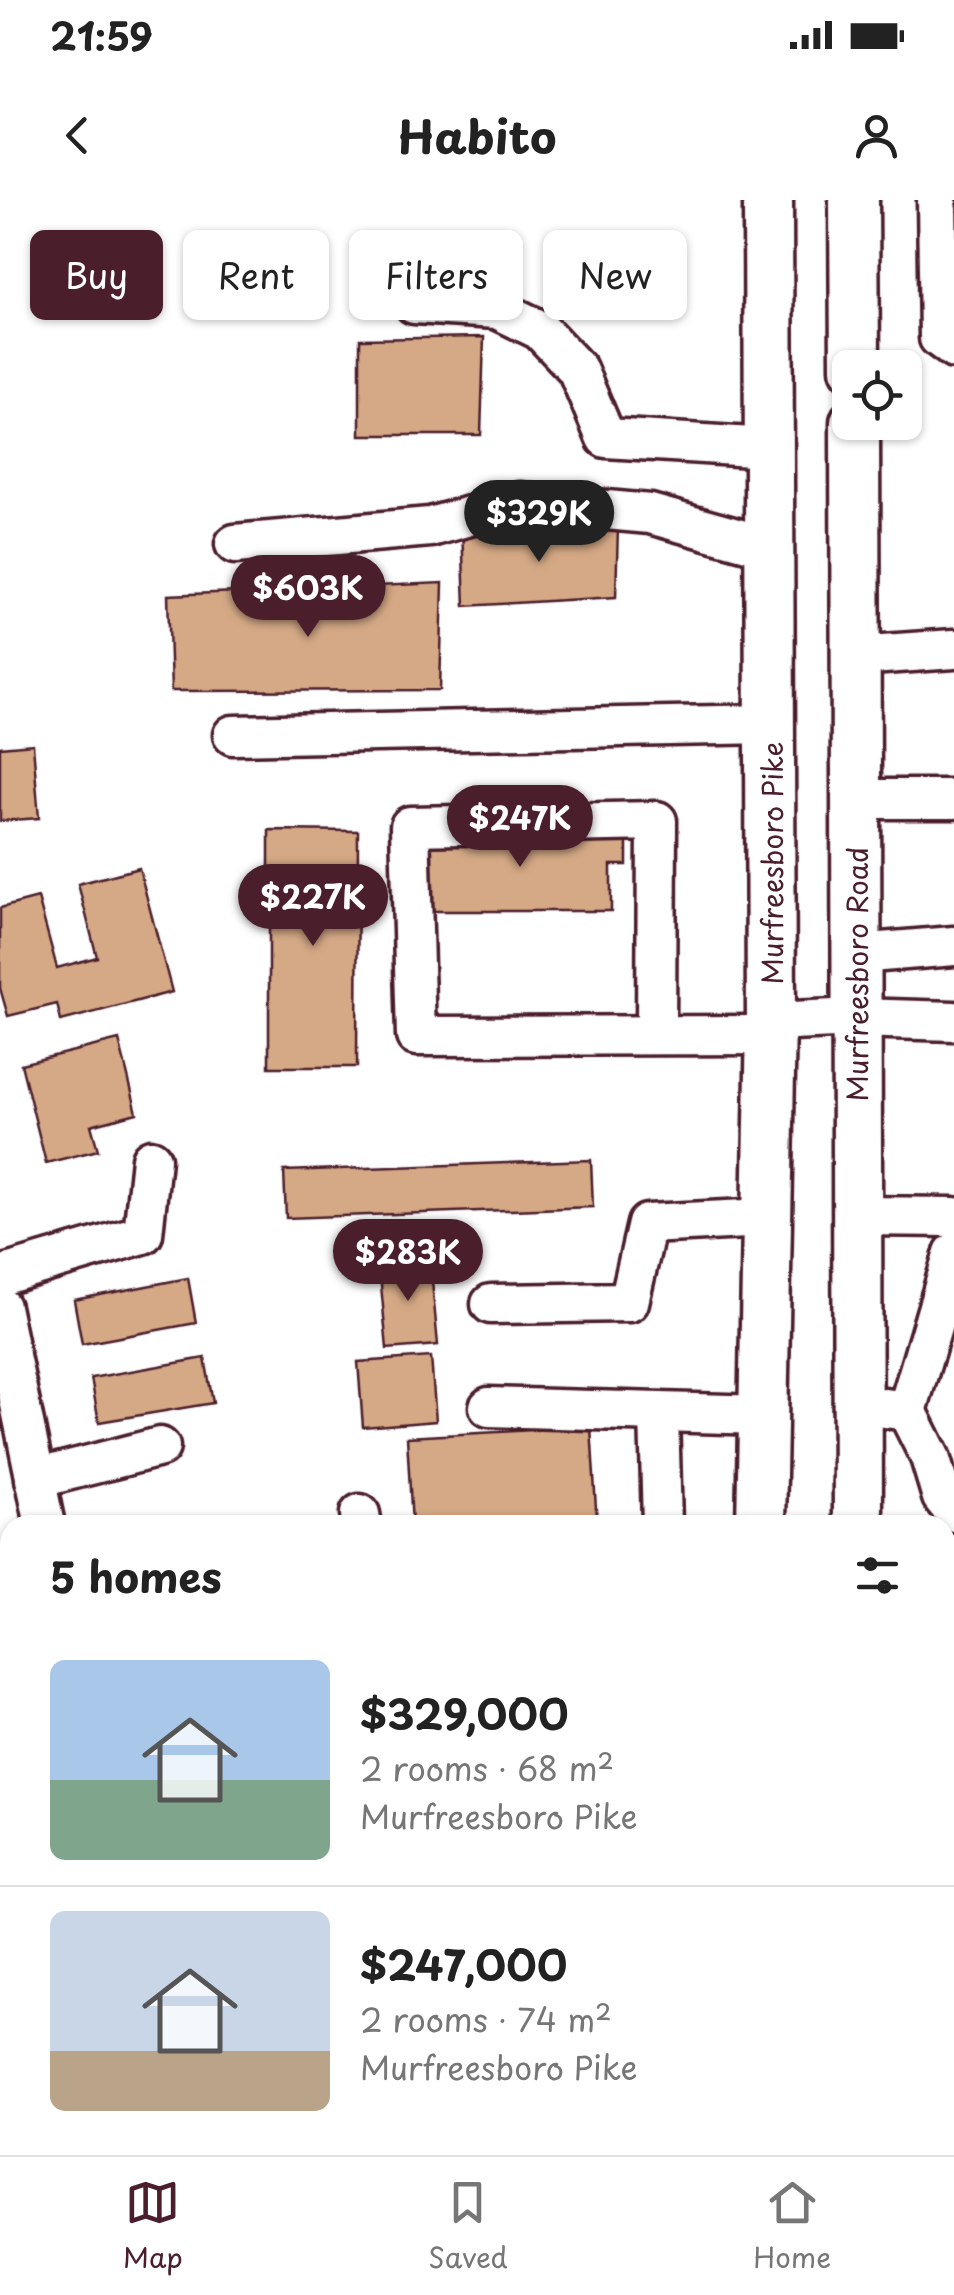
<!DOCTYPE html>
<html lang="en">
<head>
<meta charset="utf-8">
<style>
	body { margin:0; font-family:"Playpen Sans",sans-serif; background:#f6f6f6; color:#222; height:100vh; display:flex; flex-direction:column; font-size:38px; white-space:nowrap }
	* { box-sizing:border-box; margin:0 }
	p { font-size:32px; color:#767676 }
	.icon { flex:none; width:55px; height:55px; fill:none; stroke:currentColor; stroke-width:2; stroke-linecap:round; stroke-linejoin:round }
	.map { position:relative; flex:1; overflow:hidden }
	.sheet { position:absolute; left:0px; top:1315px; width:955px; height:640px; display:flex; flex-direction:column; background:#fff; border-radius:30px 30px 0 0; box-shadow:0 2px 8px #0004 }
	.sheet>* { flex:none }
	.guide { position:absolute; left:30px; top:30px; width:895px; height:90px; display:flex; gap:20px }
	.buttons { position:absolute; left:832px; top:150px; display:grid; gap:20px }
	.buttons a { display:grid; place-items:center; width:90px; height:90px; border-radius:15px; background:#fff; box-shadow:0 2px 8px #0004; font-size:50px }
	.price { position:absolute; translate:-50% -85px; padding:0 22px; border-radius:35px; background:#4a1f2b; color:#fff; font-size:32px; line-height:65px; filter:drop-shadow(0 2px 5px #0008) }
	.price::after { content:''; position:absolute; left:50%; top:60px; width:30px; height:22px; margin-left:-15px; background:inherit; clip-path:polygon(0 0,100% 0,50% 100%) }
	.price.selected { background:#222; color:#fff }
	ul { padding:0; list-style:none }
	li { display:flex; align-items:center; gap:30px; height:250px; padding:0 50px }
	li+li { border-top:2px solid #e0e0e0 }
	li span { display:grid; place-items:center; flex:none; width:280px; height:200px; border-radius:15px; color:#555 }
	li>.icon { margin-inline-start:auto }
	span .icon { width:120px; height:120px; fill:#fffc; stroke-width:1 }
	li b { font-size:42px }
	h2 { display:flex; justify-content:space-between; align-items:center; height:120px; padding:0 50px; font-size:42px }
	.tag { padding:0 35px; border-radius:15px; background:#fff; box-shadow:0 2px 8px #0004; font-size:35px; line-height:90px }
	.tag.selected { background:#4a1f2b; color:#fff }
	.status { display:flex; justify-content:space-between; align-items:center; height:70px; padding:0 50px; background:#fff; direction:ltr }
	.status svg { height:28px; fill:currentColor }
	header { display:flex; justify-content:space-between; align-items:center; height:130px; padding:0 50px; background:#fff; font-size:45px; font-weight:700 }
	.menu { display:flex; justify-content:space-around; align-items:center; height:140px; border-top:2px solid #e0e0e0; background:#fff; font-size:28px; color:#767676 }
	.menu a { display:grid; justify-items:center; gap:5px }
	.menu .selected { color:#4a1f2b }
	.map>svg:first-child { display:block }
	.building { fill:#d5a986; stroke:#4a1f2b; stroke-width:2.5 }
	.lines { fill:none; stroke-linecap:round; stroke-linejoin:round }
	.minor-casing { stroke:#4a1f2b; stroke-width:45 }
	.major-casing { stroke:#4a1f2b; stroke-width:55 }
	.minor { stroke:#fff; stroke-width:38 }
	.major { stroke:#fff; stroke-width:48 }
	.labels { text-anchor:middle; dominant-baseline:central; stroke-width:10; stroke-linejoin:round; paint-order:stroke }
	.street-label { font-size:28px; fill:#4a1f2b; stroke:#fff }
</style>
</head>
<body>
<div class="status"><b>21:59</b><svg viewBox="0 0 49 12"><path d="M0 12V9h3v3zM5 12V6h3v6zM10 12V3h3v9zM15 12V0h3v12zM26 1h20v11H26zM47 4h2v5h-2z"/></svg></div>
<header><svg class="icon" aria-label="back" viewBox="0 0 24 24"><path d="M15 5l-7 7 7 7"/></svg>Habito<svg class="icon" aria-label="person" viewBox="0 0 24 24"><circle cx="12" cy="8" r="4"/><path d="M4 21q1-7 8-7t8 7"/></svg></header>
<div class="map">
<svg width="954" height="1955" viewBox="0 0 954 1955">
	<rect width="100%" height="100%" fill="#fff"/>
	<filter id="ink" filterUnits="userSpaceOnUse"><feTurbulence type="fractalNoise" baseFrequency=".01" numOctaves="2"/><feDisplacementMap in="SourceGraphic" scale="20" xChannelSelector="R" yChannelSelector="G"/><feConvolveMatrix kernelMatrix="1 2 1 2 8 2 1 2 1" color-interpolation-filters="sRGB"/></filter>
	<g filter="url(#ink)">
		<g class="building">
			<polygon points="484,137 481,235 360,235 360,139"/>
			<polygon points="618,327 616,397 465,406 462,329"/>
			<polygon points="443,383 440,490 171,491 168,395"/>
			<polygon points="33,544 39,618 0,621 0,547"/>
			<polygon points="269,630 358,631 357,867 269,867"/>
			<polygon points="423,631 627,632 627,665 611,665 611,711 423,711"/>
			<polygon points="139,668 172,792 61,821 57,804 8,816 0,788 0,708 38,698 57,768 97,757 78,684"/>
			<polygon points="119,840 137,913 91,925 98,950 46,963 21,864"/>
			<polygon points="591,960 593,1007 286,1018 284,971"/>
			<polygon points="430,1060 438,1145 387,1149 379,1064"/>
			<polygon points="188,1078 196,1123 82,1144 74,1100"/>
			<polygon points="431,1157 436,1221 363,1227 358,1162"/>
			<polygon points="205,1158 213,1203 99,1222 91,1178"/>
			<polygon points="591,1227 597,1325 412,1325 407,1237"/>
			<polygon points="276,1945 367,1945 367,1955 277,1955"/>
		</g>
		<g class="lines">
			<g class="minor-casing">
				<g id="minor">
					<polyline points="937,0 939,138 954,149"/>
					<polyline points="414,104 497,109 540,130 577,169 606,238 769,248"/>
					<polyline points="235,344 430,327 519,302 650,314 769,347"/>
					<polyline points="856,456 954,449"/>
					<polyline points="233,535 770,524"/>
					<polyline points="856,599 954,599"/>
					<polyline points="857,754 954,746"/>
					<polyline points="771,822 856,818 954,821"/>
					<polyline points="656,835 657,621 410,626 416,836 771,835"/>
					<polyline points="857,1016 954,1017"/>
					<polyline points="0,1076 143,1034 151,959"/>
					<polyline points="491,1104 629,1102 647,1024 767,1018"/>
					<polyline points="0,1107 45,1325"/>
					<polyline points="489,1207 763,1215"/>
					<polyline points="885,1208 907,1211 930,1257 942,1297 954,1312"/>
					<polyline points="907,1211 954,1053"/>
					<polyline points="659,1212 662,1325"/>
					<polyline points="35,1279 160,1247"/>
					<polyline points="360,1314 362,1325"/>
					<polyline points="945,1389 954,1388"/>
					<polyline points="0,1549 10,1547"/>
					<polyline points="945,1880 954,1880"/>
					<polyline points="67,1945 69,1955"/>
					<polyline points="148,1945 149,1955"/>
					<polyline points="225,1945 226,1955"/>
				</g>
			</g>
			<g class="major-casing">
				<g id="major">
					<polyline points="854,0 855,168"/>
					<polyline points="855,222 858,1325"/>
					<polyline points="761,1325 771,822 768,0"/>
					<polyline points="756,1955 756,1945"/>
					<polyline points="856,1955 856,1945"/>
				</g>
			</g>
			<use href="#minor" class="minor"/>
			<use href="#major" class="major"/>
		</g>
	</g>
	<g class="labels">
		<g class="street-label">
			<text transform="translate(771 663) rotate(-90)">Murfreesboro Pike</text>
			<text transform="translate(856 774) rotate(-90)">Murfreesboro Road</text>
		</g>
	</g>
</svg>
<div class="buttons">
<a><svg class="icon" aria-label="locate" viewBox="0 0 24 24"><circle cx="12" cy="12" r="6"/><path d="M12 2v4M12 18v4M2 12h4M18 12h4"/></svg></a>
</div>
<b class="price selected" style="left:539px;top:365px">$329K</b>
<b class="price" style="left:308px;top:440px">$603K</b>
<b class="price" style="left:520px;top:670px">$247K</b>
<b class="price" style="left:313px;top:749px">$227K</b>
<b class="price" style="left:408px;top:1104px">$283K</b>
<div class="guide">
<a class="tag selected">Buy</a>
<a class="tag">Rent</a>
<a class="tag">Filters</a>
<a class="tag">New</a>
</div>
<section class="sheet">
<h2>5 homes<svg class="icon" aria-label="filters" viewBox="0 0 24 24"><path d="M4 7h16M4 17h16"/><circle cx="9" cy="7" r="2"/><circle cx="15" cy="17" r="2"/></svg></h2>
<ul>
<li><span style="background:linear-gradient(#a9c7e8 60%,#7fa58c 0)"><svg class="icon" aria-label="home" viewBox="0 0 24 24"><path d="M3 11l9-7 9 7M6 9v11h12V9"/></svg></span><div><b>$329,000</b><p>2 rooms · 68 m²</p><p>Murfreesboro Pike</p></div></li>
<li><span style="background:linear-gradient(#c9d6e8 70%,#b9a48a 0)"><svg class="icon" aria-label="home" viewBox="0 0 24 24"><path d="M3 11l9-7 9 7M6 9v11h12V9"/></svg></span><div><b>$247,000</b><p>2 rooms · 74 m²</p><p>Murfreesboro Pike</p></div></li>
</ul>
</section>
</div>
<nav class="menu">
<a class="selected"><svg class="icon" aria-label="map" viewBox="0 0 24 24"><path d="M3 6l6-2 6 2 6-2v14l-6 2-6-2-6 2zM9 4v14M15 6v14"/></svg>Map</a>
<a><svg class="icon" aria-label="saved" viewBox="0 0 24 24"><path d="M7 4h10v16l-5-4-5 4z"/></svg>Saved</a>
<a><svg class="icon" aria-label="home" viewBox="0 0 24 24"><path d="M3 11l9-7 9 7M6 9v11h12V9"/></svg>Home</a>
</nav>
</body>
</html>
